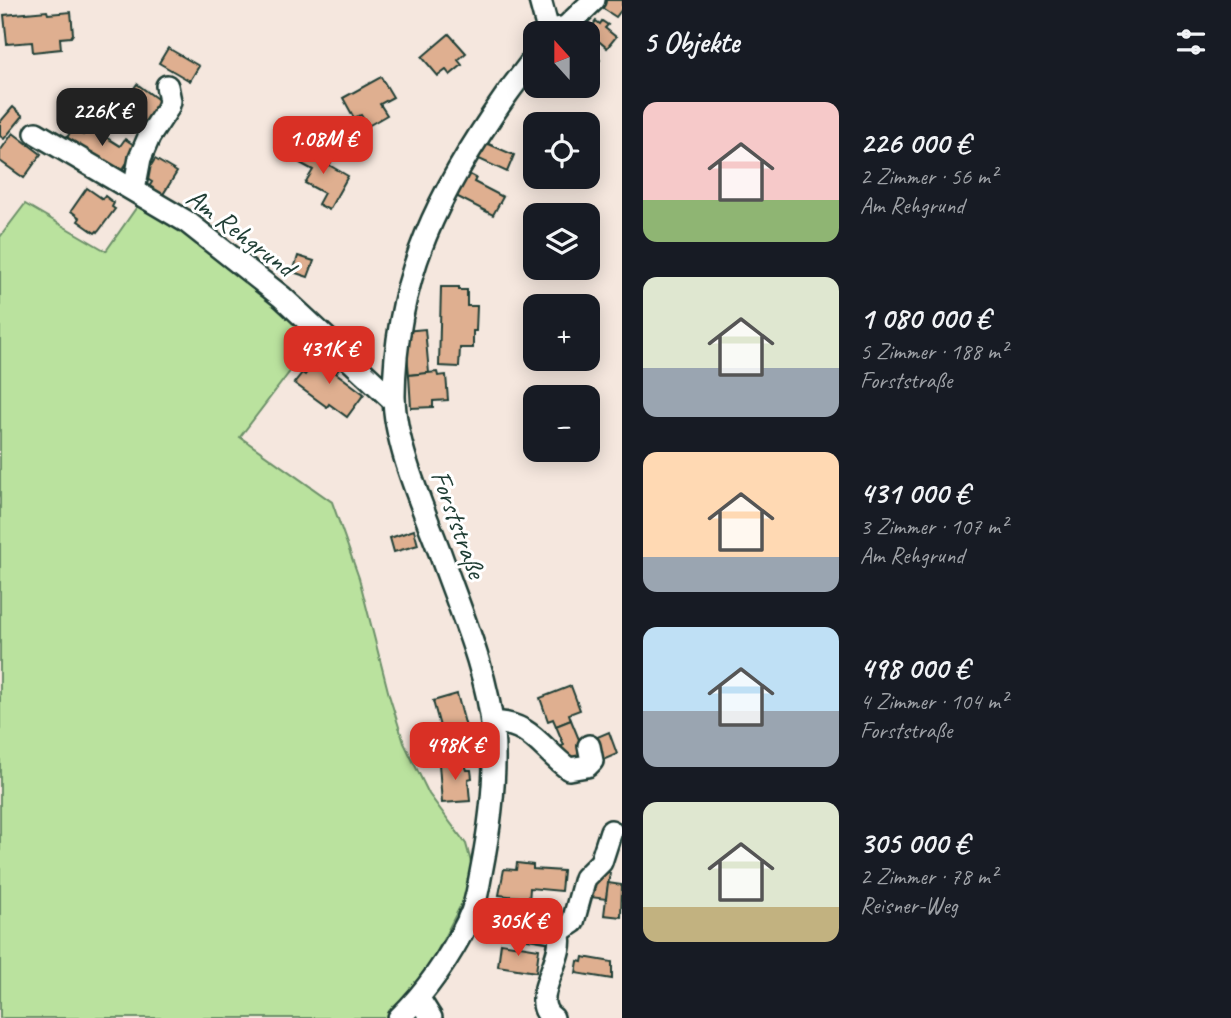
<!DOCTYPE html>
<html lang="de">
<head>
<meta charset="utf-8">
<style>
	body { margin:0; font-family:Caveat,sans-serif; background:#20242c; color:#f1f3f6; height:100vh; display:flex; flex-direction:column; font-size:26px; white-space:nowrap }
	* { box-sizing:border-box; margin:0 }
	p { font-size:23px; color:#9ea1a6 }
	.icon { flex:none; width:38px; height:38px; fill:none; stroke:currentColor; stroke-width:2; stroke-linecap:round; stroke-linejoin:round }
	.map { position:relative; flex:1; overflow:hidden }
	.side { display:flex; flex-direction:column; background:#171b24; width:609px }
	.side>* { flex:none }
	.needle { width:46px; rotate:339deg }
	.controls { position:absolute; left:523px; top:21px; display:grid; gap:14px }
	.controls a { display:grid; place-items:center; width:77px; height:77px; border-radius:14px; background:#171b24; box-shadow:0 4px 18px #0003; font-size:35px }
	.price { position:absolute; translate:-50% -60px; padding:0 16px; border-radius:14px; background:#d93025; color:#fff; font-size:23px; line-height:46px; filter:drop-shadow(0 2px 4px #0008) }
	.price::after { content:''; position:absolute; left:50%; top:42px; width:21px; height:16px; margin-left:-10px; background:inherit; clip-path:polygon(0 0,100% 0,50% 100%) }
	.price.active { background:#222; color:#fff }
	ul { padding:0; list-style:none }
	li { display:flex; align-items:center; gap:21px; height:175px; padding:0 21px }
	li span { display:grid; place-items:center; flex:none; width:196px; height:140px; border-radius:14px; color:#555 }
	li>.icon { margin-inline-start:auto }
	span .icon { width:84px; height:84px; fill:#fffc; stroke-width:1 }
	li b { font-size:30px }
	h2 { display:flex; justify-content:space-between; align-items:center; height:84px; padding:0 21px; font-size:30px }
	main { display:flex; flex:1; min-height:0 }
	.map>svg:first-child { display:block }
	.green { fill:#bae29e; stroke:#6c9069; stroke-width:2 }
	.building { fill:#dfaf90; stroke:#1f3d34; stroke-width:2 }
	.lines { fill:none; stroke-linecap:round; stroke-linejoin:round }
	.minor-casing { stroke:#1f3d34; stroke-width:26 }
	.minor { stroke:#fff; stroke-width:21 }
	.labels { text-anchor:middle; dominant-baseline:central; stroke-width:6; stroke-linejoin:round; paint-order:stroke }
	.street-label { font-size:28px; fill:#1f3d34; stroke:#fff }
</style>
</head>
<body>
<main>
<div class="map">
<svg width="622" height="1018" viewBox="0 0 622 1018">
	<rect width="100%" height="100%" fill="#f5e7de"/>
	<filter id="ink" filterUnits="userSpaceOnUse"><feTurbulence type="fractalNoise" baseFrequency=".0143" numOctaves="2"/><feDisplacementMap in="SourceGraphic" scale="14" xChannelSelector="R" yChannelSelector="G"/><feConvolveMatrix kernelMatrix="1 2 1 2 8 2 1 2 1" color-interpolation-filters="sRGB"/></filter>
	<g filter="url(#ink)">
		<polygon class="green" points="141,201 211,249 314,340 240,437 332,502 359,578 389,695 404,743 429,794 466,844 474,873 469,889 429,967 424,1018 0,1018 0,237 25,204 106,251"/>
		<g class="building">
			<polygon points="604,0 622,0 622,9 616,17 599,6"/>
			<polygon points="47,11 48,14 71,12 73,34 71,37 60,38 61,49 33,52 32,42 7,44 4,15"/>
			<polygon points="596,21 600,24 602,21 608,25 605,28 616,37 607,48 588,32"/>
			<polygon points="449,34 466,53 458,60 462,65 450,75 446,70 438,76 422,57"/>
			<polygon points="168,48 199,66 190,81 159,63"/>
			<polygon points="588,48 600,60 588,73"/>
			<polygon points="381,77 393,97 380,104 387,115 368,126 361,115 354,118 343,98"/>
			<polygon points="137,84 164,104 147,128 120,108"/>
			<polygon points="13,107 23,116 4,139 0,136 0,122"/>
			<polygon points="88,126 120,146 125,139 137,147 121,172 64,143 72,129 83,135"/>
			<polygon points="13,133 41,154 24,178 0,161 0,151"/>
			<polygon points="484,142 514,155 507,172 477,158"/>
			<polygon points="311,144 327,153 324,158 331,162 329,165 348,176 329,210 318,204 324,193 305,183 313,170 300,163"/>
			<polygon points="155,159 177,172 162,196 149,187 152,182 144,177"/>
			<polygon points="467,173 476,178 474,182 503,197 493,215 456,196"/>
			<polygon points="87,188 103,199 105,196 114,203 112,207 115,209 98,232 97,231 95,233 78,221 80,218 71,211"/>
			<polygon points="298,256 314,261 308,277 293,272"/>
			<polygon points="441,287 459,287 459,290 467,290 467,306 477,306 476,331 473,331 473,348 460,348 459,367 439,366"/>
			<polygon points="425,329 429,373 409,375 405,331"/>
			<polygon points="320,348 327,353 324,355 340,368 336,373 364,394 347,417 329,404 327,407 294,383 302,373 305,375 321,353 318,350"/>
			<polygon points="437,372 438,376 446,375 448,400 433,401 433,407 411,408 409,375"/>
			<polygon points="414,530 418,545 394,552 390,538"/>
			<polygon points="571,686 580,710 569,714 571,720 556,726 553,719 548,721 540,698"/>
			<polygon points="457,694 466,727 442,734 433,701"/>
			<polygon points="571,720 587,759 566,760 560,747 564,745 556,726"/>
			<polygon points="429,727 429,742 417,742 416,728"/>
			<polygon points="609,732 617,754 603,760 595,738"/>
			<polygon points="464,762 467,770 471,770 472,778 468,779 470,801 442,803 439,764"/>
			<polygon points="517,863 533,865 533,869 563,871 561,891 530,888 529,902 518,901 519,897 499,895 504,869 516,870"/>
			<polygon points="604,872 610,873 606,899 590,897 592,885"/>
			<polygon points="608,883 622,885 621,917 604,915"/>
			<polygon points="501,943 539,949 536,972 498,966"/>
			<polygon points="583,957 612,962 612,979 576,973 578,961 582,962"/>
		</g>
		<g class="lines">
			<g class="minor-casing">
				<g id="minor">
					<polyline points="540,0 547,26 546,33"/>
					<polyline points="546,31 566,27 594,0"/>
					<polyline points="36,133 187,222 282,297 394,401"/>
					<polyline points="134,190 140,158 149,137 168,108 170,101 167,86"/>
					<path d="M492,723C529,720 543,751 569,769L587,766L592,761L589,746"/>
					<path d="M469,917L558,932C568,956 526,1001 553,1018"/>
					<polyline points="558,932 573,922 585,878 601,862 611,831"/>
					<polyline points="419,999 431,1018"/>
					<path d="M399,1018C428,990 451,955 469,919C476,905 478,888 481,873C490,827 497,778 493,731C487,670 460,610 440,553C423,508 394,443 394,396C395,276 440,189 507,94C516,81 527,69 536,55"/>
				</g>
			</g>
			<use href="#minor" class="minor"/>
		</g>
	</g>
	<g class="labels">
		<g class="street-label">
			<text transform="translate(241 232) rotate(37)">Am Rehgrund</text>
			<text transform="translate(459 524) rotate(70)">Forststraße</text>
		</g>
	</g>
</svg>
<div class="controls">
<a><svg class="needle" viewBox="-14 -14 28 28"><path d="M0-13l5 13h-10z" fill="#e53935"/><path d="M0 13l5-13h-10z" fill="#9ea1a6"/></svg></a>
<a><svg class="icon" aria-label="locate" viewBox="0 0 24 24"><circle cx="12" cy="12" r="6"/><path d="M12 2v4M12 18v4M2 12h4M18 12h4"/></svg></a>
<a><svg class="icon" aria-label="layers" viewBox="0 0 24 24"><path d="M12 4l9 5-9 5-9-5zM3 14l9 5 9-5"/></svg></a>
<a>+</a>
<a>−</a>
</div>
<b class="price active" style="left:102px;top:148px">226K €</b>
<b class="price" style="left:323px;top:176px">1.08M €</b>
<b class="price" style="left:329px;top:386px">431K €</b>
<b class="price" style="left:455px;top:782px">498K €</b>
<b class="price" style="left:518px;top:958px">305K €</b>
</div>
<section class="side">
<h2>5 Objekte<svg class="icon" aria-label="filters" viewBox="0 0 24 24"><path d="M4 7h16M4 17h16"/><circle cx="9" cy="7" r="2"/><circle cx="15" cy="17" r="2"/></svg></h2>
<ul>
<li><span style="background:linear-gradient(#f6c9c9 70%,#8fb573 0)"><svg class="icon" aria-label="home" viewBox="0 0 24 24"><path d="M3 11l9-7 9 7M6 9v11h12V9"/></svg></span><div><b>226 000 €</b><p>2 Zimmer · 56 m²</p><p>Am Rehgrund</p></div></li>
<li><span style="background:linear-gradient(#dfe7d0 65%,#9aa5b1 0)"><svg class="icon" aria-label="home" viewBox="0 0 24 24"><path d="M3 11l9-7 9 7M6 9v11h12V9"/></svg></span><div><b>1 080 000 €</b><p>5 Zimmer · 188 m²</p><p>Forststraße</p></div></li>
<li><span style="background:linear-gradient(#ffd9b3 75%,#9aa5b1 0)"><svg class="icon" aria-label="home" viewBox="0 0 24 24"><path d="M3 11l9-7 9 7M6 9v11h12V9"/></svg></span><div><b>431 000 €</b><p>3 Zimmer · 107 m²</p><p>Am Rehgrund</p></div></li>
<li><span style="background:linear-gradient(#bfe0f5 60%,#9aa5b1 0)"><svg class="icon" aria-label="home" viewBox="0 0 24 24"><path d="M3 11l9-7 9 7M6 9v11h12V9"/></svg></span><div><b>498 000 €</b><p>4 Zimmer · 104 m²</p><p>Forststraße</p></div></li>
<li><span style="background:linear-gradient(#dfe7d0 75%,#c2b280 0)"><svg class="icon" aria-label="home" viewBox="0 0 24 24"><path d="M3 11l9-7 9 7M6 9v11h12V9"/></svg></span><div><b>305 000 €</b><p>2 Zimmer · 78 m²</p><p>Reisner-Weg</p></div></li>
</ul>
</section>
</main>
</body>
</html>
